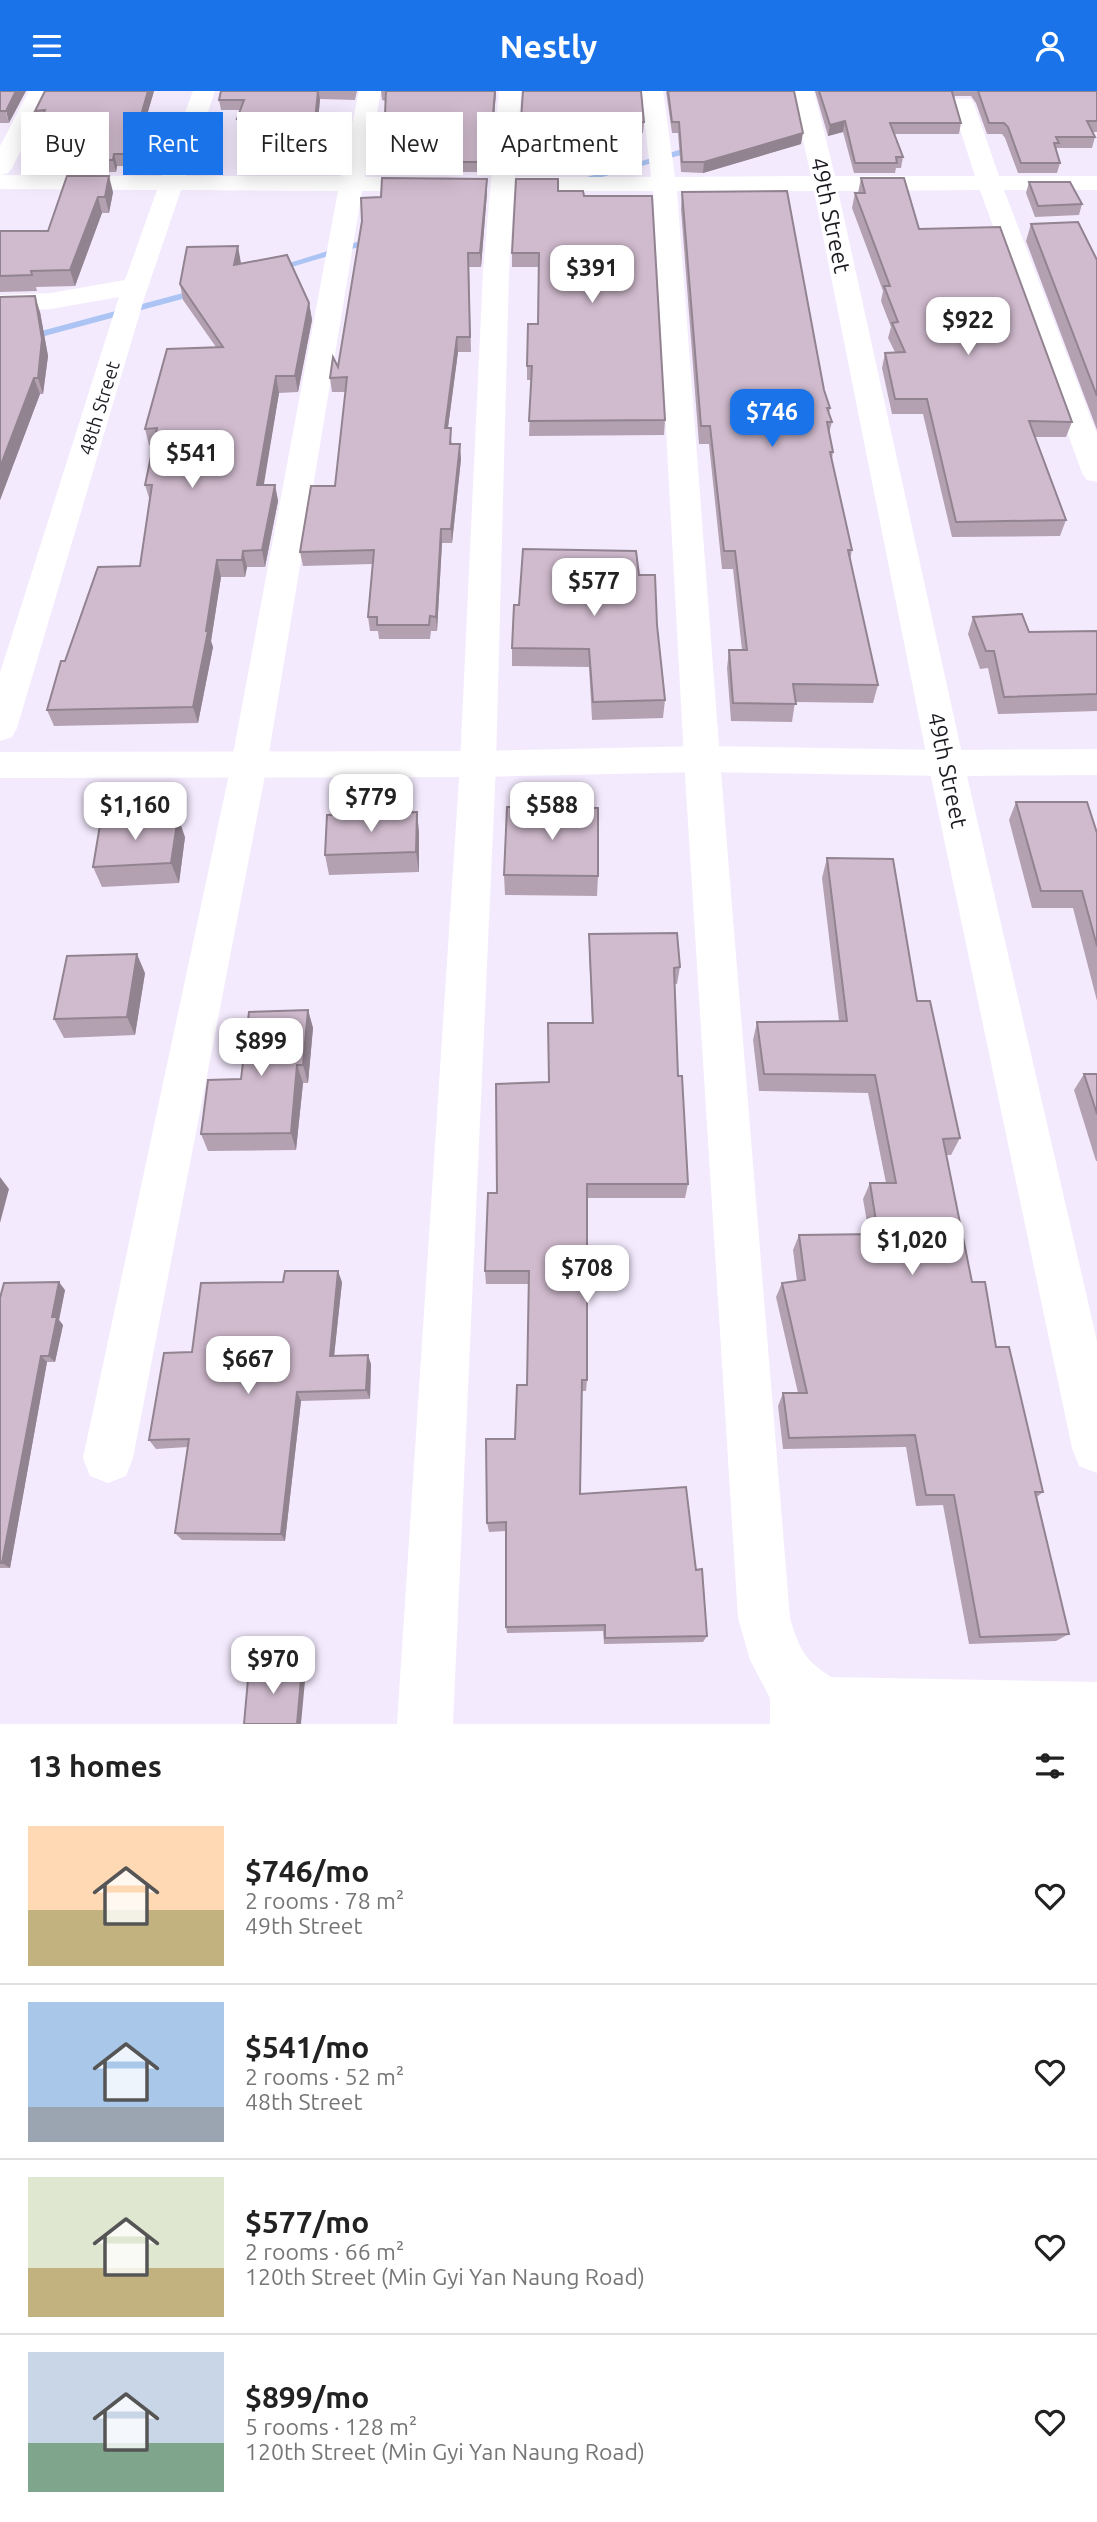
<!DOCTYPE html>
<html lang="en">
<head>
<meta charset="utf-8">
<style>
	body { margin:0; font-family:Ubuntu,sans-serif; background:#f2f2f2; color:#222; height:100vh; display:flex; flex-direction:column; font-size:26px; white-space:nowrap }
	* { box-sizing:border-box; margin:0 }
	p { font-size:23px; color:#767676 }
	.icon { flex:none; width:38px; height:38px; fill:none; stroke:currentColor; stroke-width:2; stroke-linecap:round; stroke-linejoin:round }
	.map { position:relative; height:1633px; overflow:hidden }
	.side { display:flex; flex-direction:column; background:#fff; flex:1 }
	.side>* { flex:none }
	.banner { position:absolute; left:21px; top:21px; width:700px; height:63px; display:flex; gap:14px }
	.price { position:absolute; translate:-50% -60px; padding:0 16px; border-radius:14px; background:#fff; color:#222; font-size:23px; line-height:46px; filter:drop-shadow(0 2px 4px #0008) }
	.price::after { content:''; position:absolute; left:50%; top:42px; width:21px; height:16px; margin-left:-10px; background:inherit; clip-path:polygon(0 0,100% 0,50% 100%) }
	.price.active { background:#1a73e8; color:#fff }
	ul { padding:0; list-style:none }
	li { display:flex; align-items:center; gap:21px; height:175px; padding:0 28px }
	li+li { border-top:2px solid #e0e0e0 }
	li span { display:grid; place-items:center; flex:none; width:196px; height:140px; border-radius:0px; color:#555 }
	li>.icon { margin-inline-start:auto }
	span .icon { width:84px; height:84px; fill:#fffc; stroke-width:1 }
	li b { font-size:30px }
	h2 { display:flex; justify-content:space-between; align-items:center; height:84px; padding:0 28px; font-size:30px }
	.pill { padding:0 24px; border-radius:0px; background:#fff; box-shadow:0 4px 18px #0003; font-size:24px; line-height:63px }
	.pill.active { background:#1a73e8; color:#fff }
	header { display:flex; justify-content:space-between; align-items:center; height:91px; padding:0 28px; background:#1a73e8; color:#fff; font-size:32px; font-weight:700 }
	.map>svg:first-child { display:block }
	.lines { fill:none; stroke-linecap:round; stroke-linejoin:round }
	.stream { fill:#abc4f3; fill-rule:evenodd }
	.minor { fill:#fff; fill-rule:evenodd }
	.tertiary { fill:#fff; fill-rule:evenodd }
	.secondary { fill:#fff; fill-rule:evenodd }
	.wall { fill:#b3a1b1 }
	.shaded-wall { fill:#928390 }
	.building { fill:#d0bbce; stroke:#928390; stroke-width:2 }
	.labels { text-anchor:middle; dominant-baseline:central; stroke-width:5; stroke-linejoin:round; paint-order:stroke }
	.far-street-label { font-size:19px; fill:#1e1a22; stroke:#fff }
	.street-label { font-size:23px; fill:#1e1a22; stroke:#fff }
</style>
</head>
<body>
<header><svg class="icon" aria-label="menu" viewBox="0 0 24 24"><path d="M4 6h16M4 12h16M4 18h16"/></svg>Nestly<svg class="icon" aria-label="person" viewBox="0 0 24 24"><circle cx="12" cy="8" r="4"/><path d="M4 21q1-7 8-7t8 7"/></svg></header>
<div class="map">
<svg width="1097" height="1633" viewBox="0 0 1097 1633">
	<rect width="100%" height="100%" fill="#f4eafe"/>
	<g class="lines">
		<g class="stream">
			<polygon points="696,54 700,57 699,59 577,93 570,91"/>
			<polygon points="376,145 379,146 379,150 278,180 270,178"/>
			<polygon points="198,198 201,199 201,203 0,257 0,251"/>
		</g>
		<g class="minor">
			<polygon points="29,0 51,0 12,77 8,82 1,84 162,85 193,0 215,0 186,85 341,85 359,0 381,0 365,86 433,86 441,88 445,93 441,98 433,100 362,100 267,674 133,1367 126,1385 108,1392 90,1385 83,1367 231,674 338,100 181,99 144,208 17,637 12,646 0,650 0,582 119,206 51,218 0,220 0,204 51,202 125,189 157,99 0,98 0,55"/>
			<path d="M499,0H521L515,86H651L641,0H663L675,86L811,85L792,0H814L835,85H975L952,13L955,8H971L974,13L999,85H1097V99H1004L1097,343V391L1087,389L1082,382L980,99L838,100L964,672L959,681L946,685L933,681L928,672L814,100H677L720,668L790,1527C799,1557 804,1569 831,1586L1097,1591V1633H770V1607L750,1569L738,1527L684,668L653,100H514L509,181L496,673L453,1633H397L460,673L483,181Z"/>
		</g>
		<polygon class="tertiary" points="702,655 946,659 959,663 964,672 959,681 946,685 702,681 478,686 0,687 0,661 478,660"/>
		<polygon class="secondary" points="1097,658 1097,684 967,685 1097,1250 1097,1382 1079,1375 1072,1357 928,672 933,663 946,659"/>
	</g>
	<g class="wall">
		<polygon points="0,0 9,32 0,32"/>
		<polygon points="154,0 132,75 117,75 116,81 78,81 77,77 51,77 48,64 41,64 37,52 44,36 43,31 38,31 35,20"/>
		<polygon points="221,0 357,0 355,9 320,8 317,41 313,41 312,52 241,51 239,40 240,38 239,38 237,28 240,19 221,19 219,9"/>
		<polygon points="381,0 496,0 490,81 384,81 383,71 386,10 382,9"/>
		<polygon points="523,0 644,31 643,42 556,41 557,81 518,81"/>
		<polygon points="666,0 794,0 801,53 703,82 681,81 678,42 672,42"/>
		<polygon points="815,0 1097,0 1097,41 1092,41 1095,46 1092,57 1057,57 1056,60 1060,72 1057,82 1018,82 1005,47 1002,43 987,43 976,12 971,5 955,5 954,7 961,32 959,43 894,43 903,66 901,77 896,77 895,82 854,82 843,41 828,45"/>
		<polygon points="67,85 113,101 109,122 102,122 75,195 36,196 37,200 0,201 0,140 48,140"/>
		<polygon points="861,87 919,138 1072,331 1066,346 1035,346 1066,429 1060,445 952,446 923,323 892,323 882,277 885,262 895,261 888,247 891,236 881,210 883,200 852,117 855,102 858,102"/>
		<polygon points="1029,91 1082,113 1079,124 1035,126 1026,102"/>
		<polygon points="558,100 584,105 665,329 664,344 529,345 531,289 527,289 527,275 538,233 539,176 512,176 512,162"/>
		<polygon points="682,101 824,299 830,317 829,323 832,331 829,342 833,361 832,368 852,459 850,469 878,594 873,612 795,611 792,631 731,630 727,577 729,559 742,559 733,478 722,478 709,353 699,353 681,118"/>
		<polygon points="487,102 481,176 469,176 471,261 458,261 448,337 452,353 461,368 452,452 442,452 437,540 431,540 430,548 379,548 378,540 370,540 368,526 373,473 303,475 300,461 335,395 346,301 332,301 330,287"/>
		<polygon points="1031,133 1097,169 1097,339 1026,150"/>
		<polygon points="241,172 241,173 309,212 312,229 298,301 279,302 263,394 275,394 278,410 265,476 247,476 245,486 221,486 211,550 213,556 198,632 54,635 47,619 65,570 140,475 150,410 145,394 154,354 149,354 145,338 216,256 183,209 180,193"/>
		<polygon points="0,206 40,221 48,265 43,303 40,303 0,409"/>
		<polygon points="639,484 657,534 665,609 663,627 592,629 589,576 512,575 512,557 519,514"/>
		<polygon points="973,526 1029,541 1097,540 1097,620 998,623 988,577 980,578 968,543"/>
		<polygon points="1016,711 1097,742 1097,910 1073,817 1032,817 1009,729"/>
		<polygon points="417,721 419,742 419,781 329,784 325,764"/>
		<polygon points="185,746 179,792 102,796 93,776"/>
		<polygon points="827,767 917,910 960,1047 951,1064 946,1064 972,1191 996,1256 1043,1401 1037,1406 1069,1543 1056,1550 969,1553 943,1414 916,1415 906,1356 783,1358 778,1315 783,1302 798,1302 776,1206 782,1192 797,1190 793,1159 799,1144 869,1143 863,1108 870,1092 886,1092 868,1002 759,1000 753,949 757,931 839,930 822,787"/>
		<polygon points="504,784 598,785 597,805 505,804"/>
		<polygon points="589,843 680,876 677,893 675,893 678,985 688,1093 685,1107 587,1107 587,1289 586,1300 581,1300 580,1403 696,1479 707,1545 703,1551 604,1553 603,1540 507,1542 506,1536 506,1440 489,1441 487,1432 515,1348 527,1294 529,1193 486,1193 485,1180 497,1102 549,991 592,932 589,860"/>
		<polygon points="145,882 135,944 64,947 54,928"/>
		<polygon points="308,919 313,937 308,992 303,992 296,1059 208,1060 201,1043 241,988"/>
		<polygon points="1084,983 1097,983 1097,1070 1096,1070 1074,999"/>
		<polygon points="342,1191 334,1265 371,1273 370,1308 301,1310 285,1450 182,1449 175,1442 188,1356 156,1358 149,1349"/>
		<polygon points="65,1199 59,1229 63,1234 55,1271 47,1271 10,1477 0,1477 0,1207"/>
	</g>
	<g class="shaded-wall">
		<polygon points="16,0 26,0 9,32 6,20"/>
		<polygon points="148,0 154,0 132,75 130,63"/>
		<polygon points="318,0 320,8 317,41 315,30"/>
		<polygon points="495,0 496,0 490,81 489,71"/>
		<polygon points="311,30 313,41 312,52 311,41"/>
		<polygon points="845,30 843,41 828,45 830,34"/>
		<polygon points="803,42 801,53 703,82 704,71"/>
		<polygon points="114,63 117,75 116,81 113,69"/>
		<polygon points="109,85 113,101 109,122 105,106"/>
		<polygon points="487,88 487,102 481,176 480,162"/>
		<polygon points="98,106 102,122 75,195 70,179"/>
		<polygon points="238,155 241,172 237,190 234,174"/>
		<polygon points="35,205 40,221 48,265 43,303 38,287"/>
		<polygon points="309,212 312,229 298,301 295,285"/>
		<polygon points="457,246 458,261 446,351 445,337"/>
		<polygon points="276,285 279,302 261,411 257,394"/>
		<polygon points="34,287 40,303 0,409 0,376"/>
		<polygon points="460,353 461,368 452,452 451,438"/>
		<polygon points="275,394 278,410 265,476 262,459"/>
		<polygon points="441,438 442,452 437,540 436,526"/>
		<polygon points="243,460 247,476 245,486 242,469"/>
		<polygon points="217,469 221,486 211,550 213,556 198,632 193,616"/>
		<polygon points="417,721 419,742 419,781 416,761"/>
		<polygon points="178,726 185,746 179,792 171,772"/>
		<polygon points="137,863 145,882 135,944 127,926"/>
		<polygon points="308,919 313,937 308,992 303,974"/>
		<polygon points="297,974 303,992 296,1059 291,1042"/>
		<polygon points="0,1086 9,1098 0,1132"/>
		<polygon points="338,1180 342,1191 333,1275 330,1265"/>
		<polygon points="59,1191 65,1199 59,1229 63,1234 55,1271 49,1265 52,1226"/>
		<polygon points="368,1264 371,1273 370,1308 366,1299"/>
		<polygon points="41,1265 47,1271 10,1477 2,1472"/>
		<polygon points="297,1301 301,1310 285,1450 281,1443"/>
		<polygon points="302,1576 306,1579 301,1633 297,1633"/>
	</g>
	<g class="building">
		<polygon points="0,0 16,0 6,20 0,20"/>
		<polygon points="45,0 148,0 130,63 114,63 113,69 75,69 77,65 47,65 53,52 37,52 48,27 42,27 45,19 35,20"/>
		<polygon points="221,0 318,0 315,30 311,30 311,41 239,40 244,28 237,28 244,9 219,9"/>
		<polygon points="386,0 495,0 489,71 383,71"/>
		<polygon points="523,0 641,0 644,31 555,31 557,71 518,71"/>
		<polygon points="668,0 794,0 803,42 704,71 682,71 679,31 672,31"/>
		<polygon points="819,0 953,0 952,1 961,32 890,32 903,66 896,66 897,72 855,72 845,30 830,34"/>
		<polygon points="978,0 1097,0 1097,30 1087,30 1095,46 1056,46 1059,52 1054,52 1060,72 1021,72 1008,36 1004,32 989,32"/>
		<polygon points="67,85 109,85 105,106 98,106 70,179 31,180 32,184 0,185 0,140 48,140"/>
		<polygon points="382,87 487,88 480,162 468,162 470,246 457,246 445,337 451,337 450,353 460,353 451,438 441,438 436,526 430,525 429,534 377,534 377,526 368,526 374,459 300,461 311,395 335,395 347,286 330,287 333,266 338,276 362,130 361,107 381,106"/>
		<polygon points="861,87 904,87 919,138 1000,136 1072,331 1029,330 1066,429 956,431 927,308 895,308 885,262 905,261 892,232 898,231 884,195 890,195 855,102 865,102"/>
		<polygon points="516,88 558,88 558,100 583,100 584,105 652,105 665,329 529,330 532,275 527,275 528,233 538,233 539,162 512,162"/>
		<polygon points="1029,91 1070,91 1082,113 1038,115"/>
		<polygon points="787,100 824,299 830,317 827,317 832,331 827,331 833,361 830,361 852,459 848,459 878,594 793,593 796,613 733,612 729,559 747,559 735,460 724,460 710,335 701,335 682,101"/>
		<polygon points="1078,131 1097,169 1097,305 1031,133"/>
		<polygon points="238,155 234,174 287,164 309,212 295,285 276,285 257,394 275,394 262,459 243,460 242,469 217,469 206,540 208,540 193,616 47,619 61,570 65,570 98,476 140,475 152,394 145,394 157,337 145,338 167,258 223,256 180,193 187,156"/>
		<polygon points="35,205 42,248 38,287 34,287 0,376 0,206"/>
		<polygon points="523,458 636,460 639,484 655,484 657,534 665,609 593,611 589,558 512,557 514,514 519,514"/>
		<polygon points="1022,523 1029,541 1097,540 1097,603 1004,606 994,560 986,560 973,526"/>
		<polygon points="1016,711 1087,711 1097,742 1097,855 1082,800 1041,800"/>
		<polygon points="507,716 598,717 598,785 504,784"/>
		<polygon points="417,721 416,761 325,764 327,724"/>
		<polygon points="178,726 171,772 93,776 101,728"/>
		<polygon points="827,767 893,768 917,910 930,910 960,1047 943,1048 972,1191 985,1191 996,1256 1009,1256 1043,1401 1035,1401 1069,1543 980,1546 954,1404 926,1404 915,1344 789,1347 783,1302 807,1302 782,1192 805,1189 799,1144 878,1143 870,1092 896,1092 875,984 764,983 757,931 847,930"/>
		<polygon points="677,842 680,876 674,877 678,985 682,985 688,1093 587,1093 587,1289 582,1289 580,1403 686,1396 696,1479 702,1478 707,1545 605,1547 605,1534 506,1536 506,1431 487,1432 486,1348 515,1348 517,1294 527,1294 529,1180 485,1180 488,1102 497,1102 496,993 549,991 548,932 593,932 589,843"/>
		<polygon points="137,863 127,926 54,928 67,865"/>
		<polygon points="308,919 303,974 297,974 291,1042 201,1043 208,989 241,988 249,921"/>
		<polygon points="1084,983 1097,983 1097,1023"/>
		<polygon points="285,1180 338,1180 330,1265 368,1264 366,1299 297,1301 281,1443 175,1442 189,1348 149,1349 164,1262 192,1261 201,1192 283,1191"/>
		<polygon points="59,1191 52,1226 57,1226 49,1265 41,1265 2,1472 0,1472 0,1207 4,1192"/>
		<polygon points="302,1576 297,1633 244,1633 249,1577"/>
	</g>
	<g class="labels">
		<g class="far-street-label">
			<text transform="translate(99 317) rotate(-73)">48th Street</text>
		</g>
		<g class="street-label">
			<text transform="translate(831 124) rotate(78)">49th Street</text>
			<text transform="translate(948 679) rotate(78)">49th Street</text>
		</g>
	</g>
</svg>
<b class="price" style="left:592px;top:214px">$391</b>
<b class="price" style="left:968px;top:266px">$922</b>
<b class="price active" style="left:772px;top:358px">$746</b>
<b class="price" style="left:192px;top:399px">$541</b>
<b class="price" style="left:594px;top:527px">$577</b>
<b class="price" style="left:371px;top:743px">$779</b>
<b class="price" style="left:135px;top:751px">$1,160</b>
<b class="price" style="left:552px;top:751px">$588</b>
<b class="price" style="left:261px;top:987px">$899</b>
<b class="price" style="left:912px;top:1186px">$1,020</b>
<b class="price" style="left:587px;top:1214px">$708</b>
<b class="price" style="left:248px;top:1305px">$667</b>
<b class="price" style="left:273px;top:1605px">$970</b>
<div class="banner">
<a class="pill">Buy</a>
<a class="pill active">Rent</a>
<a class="pill">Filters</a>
<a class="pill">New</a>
<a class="pill">Apartment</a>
</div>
</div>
<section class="side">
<h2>13 homes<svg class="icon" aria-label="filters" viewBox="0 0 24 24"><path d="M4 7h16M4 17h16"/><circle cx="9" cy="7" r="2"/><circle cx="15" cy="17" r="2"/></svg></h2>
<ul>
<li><span style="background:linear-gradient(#ffd9b3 60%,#c2b280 0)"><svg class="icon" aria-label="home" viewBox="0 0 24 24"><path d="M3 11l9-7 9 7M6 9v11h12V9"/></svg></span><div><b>$746/mo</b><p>2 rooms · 78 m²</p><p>49th Street</p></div><svg class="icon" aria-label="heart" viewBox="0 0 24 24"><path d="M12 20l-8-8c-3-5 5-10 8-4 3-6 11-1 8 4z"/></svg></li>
<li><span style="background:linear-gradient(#a9c7e8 75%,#9aa5b1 0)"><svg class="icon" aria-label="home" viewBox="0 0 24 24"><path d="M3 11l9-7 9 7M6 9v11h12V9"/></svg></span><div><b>$541/mo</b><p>2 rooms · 52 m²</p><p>48th Street</p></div><svg class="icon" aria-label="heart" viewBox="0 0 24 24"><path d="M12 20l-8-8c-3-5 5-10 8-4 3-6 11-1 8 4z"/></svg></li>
<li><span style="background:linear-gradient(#dfe7d0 65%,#c2b280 0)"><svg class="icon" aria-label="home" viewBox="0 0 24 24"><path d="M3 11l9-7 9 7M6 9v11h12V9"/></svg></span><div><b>$577/mo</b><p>2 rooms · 66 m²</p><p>120th Street (Min Gyi Yan Naung Road)</p></div><svg class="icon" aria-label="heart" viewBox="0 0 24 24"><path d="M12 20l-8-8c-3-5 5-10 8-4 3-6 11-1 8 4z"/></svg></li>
<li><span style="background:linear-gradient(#c9d6e8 65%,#7fa58c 0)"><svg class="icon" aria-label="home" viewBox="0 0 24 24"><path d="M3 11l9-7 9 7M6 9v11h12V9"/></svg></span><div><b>$899/mo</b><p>5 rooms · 128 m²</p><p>120th Street (Min Gyi Yan Naung Road)</p></div><svg class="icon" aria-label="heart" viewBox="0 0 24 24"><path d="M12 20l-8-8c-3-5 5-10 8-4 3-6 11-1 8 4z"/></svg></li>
</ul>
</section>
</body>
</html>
